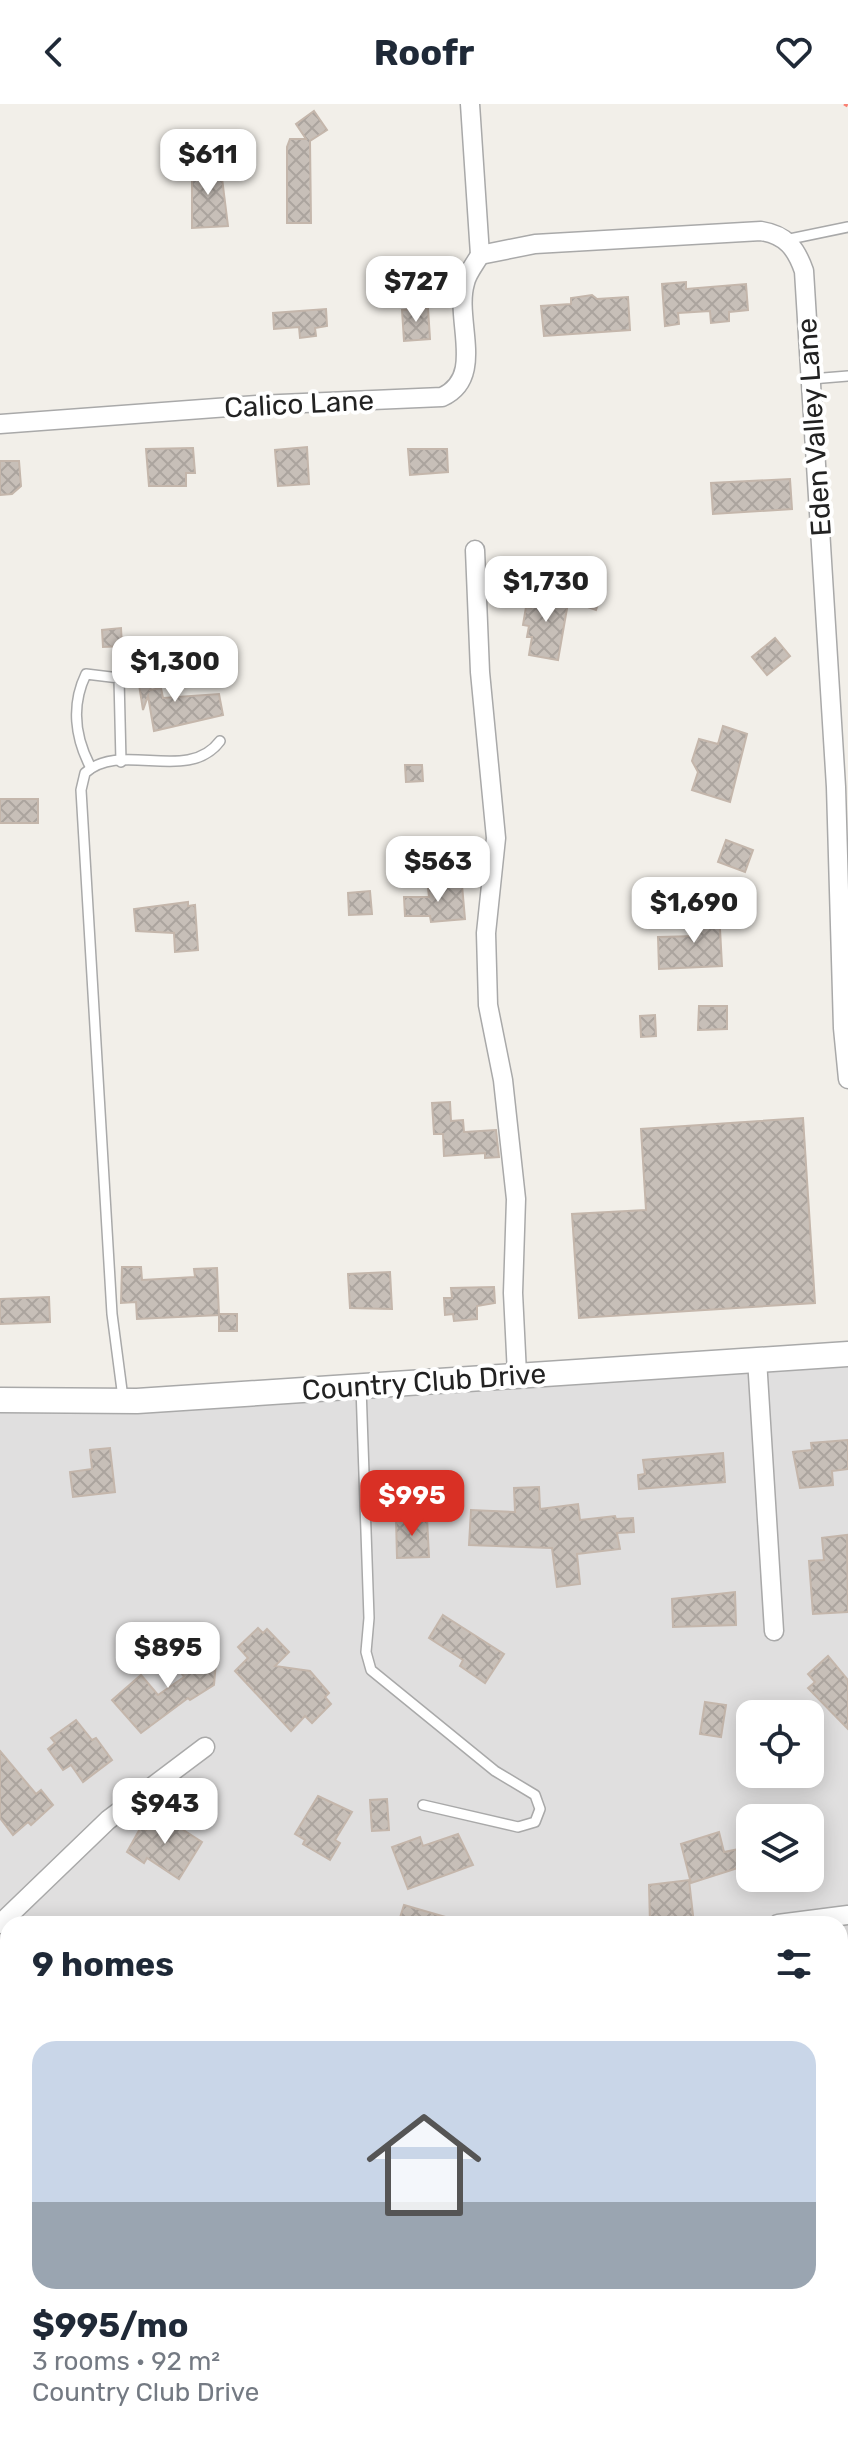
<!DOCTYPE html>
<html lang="en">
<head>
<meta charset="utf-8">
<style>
	body { margin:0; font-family:Rubik,sans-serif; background:#f2f2f3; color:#1f2937; height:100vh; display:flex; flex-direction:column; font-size:30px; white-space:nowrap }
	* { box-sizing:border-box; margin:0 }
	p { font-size:26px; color:#747a83 }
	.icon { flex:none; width:44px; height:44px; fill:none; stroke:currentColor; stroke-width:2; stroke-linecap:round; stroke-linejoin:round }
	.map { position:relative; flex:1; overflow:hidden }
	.side { position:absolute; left:0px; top:1812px; width:848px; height:536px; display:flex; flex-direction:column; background:#fff; border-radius:24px 24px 0 0; box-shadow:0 4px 20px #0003 }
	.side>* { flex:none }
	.buttons { position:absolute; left:736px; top:1596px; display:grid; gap:16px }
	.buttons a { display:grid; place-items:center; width:88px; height:88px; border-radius:16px; background:#fff; box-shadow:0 4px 20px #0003; font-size:40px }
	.price { position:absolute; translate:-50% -68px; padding:0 18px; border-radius:16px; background:#fff; color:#222; font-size:26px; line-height:52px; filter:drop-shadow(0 2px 4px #0008) }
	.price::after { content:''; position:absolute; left:50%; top:48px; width:24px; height:18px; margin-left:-12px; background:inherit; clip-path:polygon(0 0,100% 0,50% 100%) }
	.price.selected { background:#d93025; color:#fff }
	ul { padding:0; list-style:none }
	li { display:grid; align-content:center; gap:16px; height:424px; padding:0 32px }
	li span { display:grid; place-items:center; height:248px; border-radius:24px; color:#555 }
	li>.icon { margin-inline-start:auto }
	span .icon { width:144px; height:144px; fill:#fffc; stroke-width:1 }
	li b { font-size:34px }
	h2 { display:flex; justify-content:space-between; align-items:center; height:96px; padding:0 32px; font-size:34px }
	header { display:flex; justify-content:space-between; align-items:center; height:104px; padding:0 32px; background:#fff; font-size:36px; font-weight:700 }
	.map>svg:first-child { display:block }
	.residential { fill:#e0dfdf; fill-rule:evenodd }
	.industrial { fill:url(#industrial-grid) }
	.building { fill:url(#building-cross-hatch); stroke:#c4b6ab; stroke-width:2 }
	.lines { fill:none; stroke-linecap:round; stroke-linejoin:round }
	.service-casing { stroke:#a9a9a9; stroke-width:12 }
	.minor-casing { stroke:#a9a9a9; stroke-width:21 }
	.tertiary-casing { stroke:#a9a9a9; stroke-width:27 }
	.path { stroke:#fa8072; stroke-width:3; stroke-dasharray:4 4; stroke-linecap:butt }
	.service { stroke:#fff; stroke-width:9 }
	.minor { stroke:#fff; stroke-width:18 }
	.tertiary { stroke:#fff; stroke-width:24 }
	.labels { text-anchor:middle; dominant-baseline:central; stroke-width:8; stroke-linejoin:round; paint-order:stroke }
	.street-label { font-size:28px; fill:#222; stroke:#fff }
</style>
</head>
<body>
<header><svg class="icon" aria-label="back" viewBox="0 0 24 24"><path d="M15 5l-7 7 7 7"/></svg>Roofr<svg class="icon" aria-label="heart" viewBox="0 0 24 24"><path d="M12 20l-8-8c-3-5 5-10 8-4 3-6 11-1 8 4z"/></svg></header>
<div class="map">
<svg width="848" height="2348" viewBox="0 0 848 2348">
	<defs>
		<pattern id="industrial-grid" width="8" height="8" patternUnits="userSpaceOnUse" patternTransform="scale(2)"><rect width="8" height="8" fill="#ebdbe8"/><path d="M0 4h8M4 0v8" fill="none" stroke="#c9bcc7"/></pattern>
		<pattern id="building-cross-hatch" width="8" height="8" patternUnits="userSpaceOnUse" patternTransform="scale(2)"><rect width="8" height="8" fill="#c7bfb8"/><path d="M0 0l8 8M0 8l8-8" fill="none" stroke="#aba49e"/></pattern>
	</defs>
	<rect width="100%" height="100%" fill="#f2efe9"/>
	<path class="residential" d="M848,1250V2320L840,2321V1820H8V2340H603V2348H0V1296ZM750,1610H810V1670H750ZM750,1714H810V1774H750Z"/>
	<polygon class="industrial" points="848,2320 848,2348 603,2348 603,2340 840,2340 840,2321"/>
	<g class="building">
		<polygon points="314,7 327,26 310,37 311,119 287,119 287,43 290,35 306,35 296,20"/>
		<polygon points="220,58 228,122 192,124 192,61"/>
		<polygon points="686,178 686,185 746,180 748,206 729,208 729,217 711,219 710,207 678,209 679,220 665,222 662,180"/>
		<polygon points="592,191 597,195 628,193 630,226 544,232 541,202 571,200 571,194"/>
		<polygon points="428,204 430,235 404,237 402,206"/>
		<polygon points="326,205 327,222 315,224 316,232 300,234 299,223 274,225 273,209"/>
		<polygon points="307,343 309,380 278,382 275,346"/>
		<polygon points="193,344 195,369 186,369 186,382 149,382 146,345"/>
		<polygon points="408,345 447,345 448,368 410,371"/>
		<polygon points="0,357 19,357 21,382 12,390 0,391"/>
		<polygon points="790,375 792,405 713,410 711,379"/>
		<polygon points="578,475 603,484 596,506 570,497"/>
		<polygon points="534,488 569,493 558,556 529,551 532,533 527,533 529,522 523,521 526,503 531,504"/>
		<polygon points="121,524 122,542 103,543 102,526"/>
		<polygon points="775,534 790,552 767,571 752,553"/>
		<polygon points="142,560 157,565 150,586 161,584 163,594 219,590 223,611 154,627 148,592 143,606 138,574"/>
		<polygon points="723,622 747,630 730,698 692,686 698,668 692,657 699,635 718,640"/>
		<polygon points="405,661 422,661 423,677 406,678"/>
		<rect x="0" y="695" width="38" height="24"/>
		<polygon points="726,736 753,746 745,768 718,758"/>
		<polygon points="471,737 472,749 477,749 479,770 456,772 456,739"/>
		<polygon points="462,781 465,815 431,818 430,812 405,812 404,793 429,793 428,784"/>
		<polygon points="370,787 372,810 349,811 348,789"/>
		<polygon points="188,798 188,802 195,801 198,846 175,848 174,829 136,827 134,805"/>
		<polygon points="719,806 722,862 659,865 658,833 697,832 696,807"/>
		<polygon points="699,902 727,902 727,925 698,926"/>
		<polygon points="655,911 656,932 641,933 640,912"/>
		<polygon points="450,998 451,1017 463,1016 464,1028 496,1026 499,1053 485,1054 485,1049 444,1052 443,1030 434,1030 432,999"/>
		<polygon points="803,1014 815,1199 579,1214 572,1110 646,1106 641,1025"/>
		<polygon points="122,1163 141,1163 142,1176 195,1173 194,1165 217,1164 219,1211 137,1215 136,1198 121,1199"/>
		<polygon points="390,1168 392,1205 350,1204 348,1170"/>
		<polygon points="494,1183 495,1199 477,1202 477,1215 454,1217 453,1210 445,1211 444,1194 452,1194 451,1184"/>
		<polygon points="49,1193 50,1218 0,1220 0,1195"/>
		<rect x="219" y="1210" width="18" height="17"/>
		<polygon points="848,1336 848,1365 832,1367 833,1381 800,1384 793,1348 812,1346 811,1339"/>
		<polygon points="110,1344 115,1388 73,1393 70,1368 92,1365 90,1346"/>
		<polygon points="723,1349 725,1378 639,1385 638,1371 645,1370 643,1356"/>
		<polygon points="539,1383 540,1405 578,1400 580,1416 615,1412 616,1415 633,1414 634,1428 617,1429 620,1445 577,1450 580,1480 557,1483 552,1444 469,1441 471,1406 515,1408 514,1384"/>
		<polygon points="427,1413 429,1453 397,1454 396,1414"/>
		<polygon points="847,1431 848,1508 813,1510 809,1457 824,1456 822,1434"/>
		<polygon points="735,1488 736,1521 673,1523 672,1495"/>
		<polygon points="443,1511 504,1550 485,1579 460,1562 463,1556 429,1534"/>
		<polygon points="258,1524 263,1529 267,1525 289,1548 275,1562 310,1567 329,1589 325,1593 331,1600 312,1619 305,1612 291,1627 235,1567 248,1554 238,1543"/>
		<polygon points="196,1539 216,1558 214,1581 190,1596 188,1594 141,1629 112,1596 141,1571 158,1591 184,1573 172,1555"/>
		<polygon points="828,1552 848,1576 848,1625 808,1584 815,1578 808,1570"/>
		<polygon points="705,1598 726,1601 721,1633 700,1630"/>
		<polygon points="76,1616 92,1636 96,1634 112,1656 83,1678 71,1661 63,1666 48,1645 55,1639 51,1634"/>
		<polygon points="0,1647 36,1690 41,1686 53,1701 31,1721 28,1718 13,1731 0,1714"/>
		<polygon points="318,1692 352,1708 335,1736 340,1739 330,1756 303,1740 305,1736 295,1730"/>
		<polygon points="387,1695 389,1726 372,1727 370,1696"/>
		<polygon points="157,1709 202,1738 179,1775 147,1754 144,1759 127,1748 141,1723 146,1726"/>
		<polygon points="719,1728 724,1748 744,1744 747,1761 691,1779 681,1740"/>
		<polygon points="458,1730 473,1761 408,1785 392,1743 420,1733 423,1742"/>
		<polygon points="689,1776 694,1820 650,1820 649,1781"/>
		<polygon points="404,1801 456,1816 456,1820 398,1820"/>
	</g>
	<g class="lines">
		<g class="service-casing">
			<g id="service">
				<polyline points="785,136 848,123"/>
				<polyline points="811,275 848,272"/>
				<path d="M91,664C75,634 71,601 86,570L119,574L121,658"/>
				<polyline points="361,1283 369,1514 366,1548 371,1566 495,1667 535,1691 540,1705 535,1718 518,1723 423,1701"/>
				<path d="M123,1294L112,1210L81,686L85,669C121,636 188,680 220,637"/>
			</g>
		</g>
		<g class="minor-casing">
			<g id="minor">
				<polyline points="470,0 480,151"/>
				<path d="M480,151L535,140L761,127C786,131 796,144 804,167L836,683L843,924L848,975"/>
				<path d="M0,320L257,301L442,293C486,273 454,216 465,179C467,169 475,160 480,151"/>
				<polyline points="475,446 480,568 496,734 486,829 488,901 503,976 516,1095 513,1189 517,1270"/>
				<polyline points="757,1255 774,1527"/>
				<polyline points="0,1820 108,1716 205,1643"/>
				<polyline points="778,1820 848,1811"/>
				<polyline points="0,2124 8,2123"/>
				<polyline points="840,2256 848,2248"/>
				<polyline points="107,2348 206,2345 216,2348"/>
				<polyline points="240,2348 242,2340"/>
			</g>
		</g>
		<g class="tertiary-casing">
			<polyline id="tertiary" points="0,1296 137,1297 848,1250"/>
		</g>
		<polyline class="path" points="844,0 848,2"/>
		<use href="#service" class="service"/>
		<use href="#minor" class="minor"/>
		<use href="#tertiary" class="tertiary"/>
	</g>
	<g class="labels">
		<g class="street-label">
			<text transform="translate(299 300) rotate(-3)">Calico Lane</text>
			<text transform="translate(814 323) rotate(-94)">Eden Valley Lane</text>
			<text transform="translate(424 1278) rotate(-4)">Country Club Drive</text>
		</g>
	</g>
</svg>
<div class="buttons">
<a><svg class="icon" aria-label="locate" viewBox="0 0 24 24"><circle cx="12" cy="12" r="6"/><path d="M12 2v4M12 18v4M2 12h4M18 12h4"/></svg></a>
<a><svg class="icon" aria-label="layers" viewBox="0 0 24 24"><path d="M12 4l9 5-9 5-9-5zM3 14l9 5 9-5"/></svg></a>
</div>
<b class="price" style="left:208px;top:93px">$611</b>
<b class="price" style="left:416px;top:220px">$727</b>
<b class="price" style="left:546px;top:520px">$1,730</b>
<b class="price" style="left:175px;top:600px">$1,300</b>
<b class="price" style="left:438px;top:800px">$563</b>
<b class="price" style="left:694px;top:841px">$1,690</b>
<b class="price selected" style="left:412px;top:1434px">$995</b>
<b class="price" style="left:168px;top:1586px">$895</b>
<b class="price" style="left:165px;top:1742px">$943</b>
<section class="side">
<h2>9 homes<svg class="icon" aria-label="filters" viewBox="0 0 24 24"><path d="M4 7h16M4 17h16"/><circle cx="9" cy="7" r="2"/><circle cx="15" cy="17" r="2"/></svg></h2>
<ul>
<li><span style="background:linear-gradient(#c9d6e8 65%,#9aa5b1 0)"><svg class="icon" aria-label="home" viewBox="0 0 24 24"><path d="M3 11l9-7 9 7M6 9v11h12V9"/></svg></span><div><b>$995/mo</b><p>3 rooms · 92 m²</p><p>Country Club Drive</p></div></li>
</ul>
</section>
</div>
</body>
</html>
